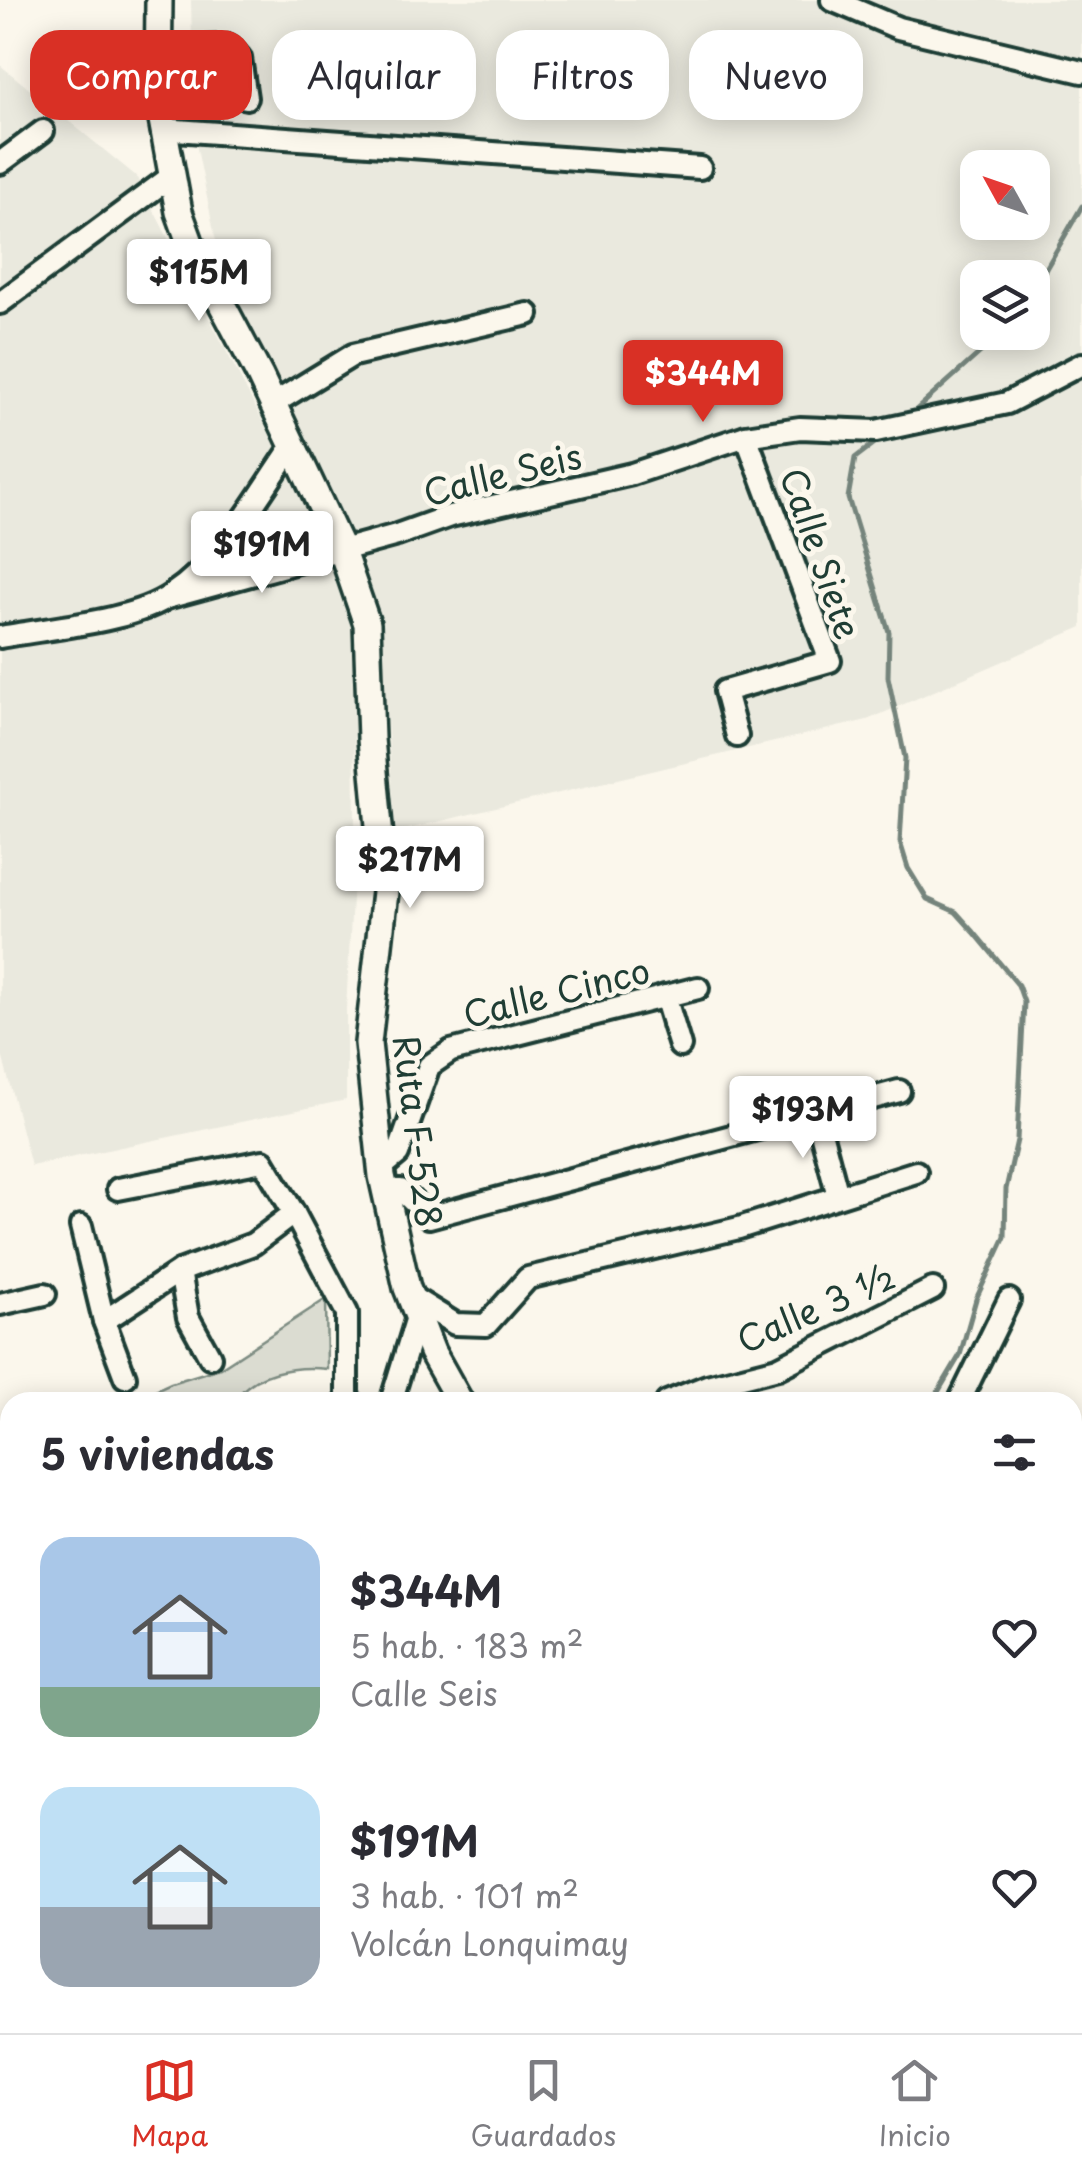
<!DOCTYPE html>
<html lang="es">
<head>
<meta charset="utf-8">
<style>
	body { margin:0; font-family:"Playpen Sans",sans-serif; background:#f2f2f3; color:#2b2b33; height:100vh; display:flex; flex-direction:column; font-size:38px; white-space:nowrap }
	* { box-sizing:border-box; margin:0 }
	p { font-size:32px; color:#7c7c81 }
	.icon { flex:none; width:55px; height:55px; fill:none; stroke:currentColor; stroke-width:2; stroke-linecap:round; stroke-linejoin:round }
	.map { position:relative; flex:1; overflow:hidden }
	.details { position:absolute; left:0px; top:1392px; width:1082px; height:642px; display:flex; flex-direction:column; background:#fff; border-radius:30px 30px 0 0; box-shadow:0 5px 25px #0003 }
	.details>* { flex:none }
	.banner { position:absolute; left:30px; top:30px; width:1022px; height:90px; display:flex; gap:20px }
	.needle { width:65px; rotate:310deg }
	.controls { position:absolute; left:960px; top:150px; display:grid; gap:20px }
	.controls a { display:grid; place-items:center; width:90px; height:90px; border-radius:20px; background:#fff; box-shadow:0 5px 25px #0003; font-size:50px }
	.price { position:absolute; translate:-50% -85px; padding:0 22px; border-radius:10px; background:#fff; color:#222; font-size:32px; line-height:65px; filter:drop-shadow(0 2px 5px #0008) }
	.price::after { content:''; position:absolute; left:50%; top:60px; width:30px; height:22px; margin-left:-15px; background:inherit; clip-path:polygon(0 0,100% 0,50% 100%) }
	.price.on { background:#d93025; color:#fff }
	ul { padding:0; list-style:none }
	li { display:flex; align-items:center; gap:30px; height:250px; padding:0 40px }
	li span { display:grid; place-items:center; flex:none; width:280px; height:200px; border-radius:30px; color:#555 }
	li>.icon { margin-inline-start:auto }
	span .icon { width:120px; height:120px; fill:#fffc; stroke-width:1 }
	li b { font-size:42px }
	h2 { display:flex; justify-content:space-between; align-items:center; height:120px; padding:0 40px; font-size:42px }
	.tag { padding:0 35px; border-radius:30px; background:#fff; box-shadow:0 5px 25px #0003; font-size:35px; line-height:90px }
	.tag.on { background:#d93025; color:#fff }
	.menu { display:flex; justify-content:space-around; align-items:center; height:140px; border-top:2px solid #e1e1e2; background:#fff; font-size:28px; color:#7c7c81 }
	.menu a { display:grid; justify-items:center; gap:5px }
	.menu .on { color:#d93025 }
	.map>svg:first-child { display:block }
	.built { fill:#eae9de; fill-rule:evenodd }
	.green { fill:#dbdcd1; stroke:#7d8c82; stroke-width:2.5 }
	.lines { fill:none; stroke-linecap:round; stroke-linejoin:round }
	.stream { stroke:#74847b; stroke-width:5 }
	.minor-casing { stroke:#1f3d34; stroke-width:28 }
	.major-casing { stroke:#1f3d34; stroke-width:32 }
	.minor { stroke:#fbf7ec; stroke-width:20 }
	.major { stroke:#fbf7ec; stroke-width:25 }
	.labels { text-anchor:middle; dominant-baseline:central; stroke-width:10; stroke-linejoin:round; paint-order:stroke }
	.street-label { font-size:35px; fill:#1f3d34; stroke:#fbf7ec }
</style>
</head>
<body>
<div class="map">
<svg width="1082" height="2033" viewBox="0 0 1082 2033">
	<rect width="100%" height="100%" fill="#fbf7ec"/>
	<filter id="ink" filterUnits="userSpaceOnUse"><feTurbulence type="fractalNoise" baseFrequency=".01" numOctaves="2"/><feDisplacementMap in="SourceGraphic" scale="20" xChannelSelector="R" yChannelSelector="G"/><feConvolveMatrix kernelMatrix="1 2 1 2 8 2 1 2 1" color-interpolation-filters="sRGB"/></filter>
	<g filter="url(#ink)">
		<g class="built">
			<path d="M191,0H1082V627L867,720L395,832L381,634L362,555L225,285L194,134ZM978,168H1032V222H978ZM978,278H1032V332H978Z"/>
			<polygon points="0,65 136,176 309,511 354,627 355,842 346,1010 346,1100 31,1166 0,1047"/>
		</g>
		<g class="green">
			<path d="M326,1299L327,1369C295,1365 251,1372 234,1402H129L171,1383L220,1368Z"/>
			<polygon points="1073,1980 1082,1982 1082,2033 604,2033 597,2025 1072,2025"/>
			<polygon points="36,2025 134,2025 128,2033 34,2033"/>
			<polygon points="176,2025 540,2025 550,2033 176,2033"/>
		</g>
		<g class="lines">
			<g class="stream">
				<polyline points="1032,293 1082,206"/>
				<polyline points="908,417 1003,332"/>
				<polyline points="880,439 855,458 848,498 889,632 888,677 905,758 900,842 908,868 927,899 956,912 974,932 1018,985 1024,1002 1017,1140 1006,1189 1005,1237 976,1299 960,1355 932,1402"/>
				<polyline points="1057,2025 1082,2028"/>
				<polyline points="233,2033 236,2025"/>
				<polyline points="604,2033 613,2025"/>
			</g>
			<g class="minor-casing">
				<g id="minor">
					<polyline points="832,0 898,28 1082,72"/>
					<polyline points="157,49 229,46 240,58 246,98"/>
					<polyline points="162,129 700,168"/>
					<polyline points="0,163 43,131"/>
					<polyline points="0,303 169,178"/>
					<polyline points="273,404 353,355 528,314"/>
					<polyline points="170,597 397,535 450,516 632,474 746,436 800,428 876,431 1007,403 1082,364"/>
					<path d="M0,637C47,628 133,622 171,595C224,559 256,499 292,447"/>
					<polyline points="737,736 725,691 830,661 746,436"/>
					<polyline points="665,996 680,1046 673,1024"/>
					<polyline points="816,1113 838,1196"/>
					<polyline points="381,1168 398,1154 429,1066 451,1051 698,988"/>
					<polyline points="118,1189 263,1161 294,1213"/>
					<polyline points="385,1190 401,1190 429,1217 899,1091"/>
					<polyline points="81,1226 104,1321"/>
					<polyline points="180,1271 188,1317 210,1357"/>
					<polyline points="410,1296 455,1324 486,1325 528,1278 739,1228 916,1172"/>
					<polyline points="0,1304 45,1294"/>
					<polyline points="125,1377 104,1321 180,1271 253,1244 294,1213 347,1313 347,1398 352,1402"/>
					<polyline points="391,1402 417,1317"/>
					<polyline points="667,1402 707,1386 778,1368 933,1289"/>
					<polyline points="959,1402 1009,1300"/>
					<polyline points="0,1441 10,1439"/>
					<polyline points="1072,1466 1082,1468"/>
					<polyline points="0,1560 10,1556"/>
					<polyline points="1072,1577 1082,1578"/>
					<polyline points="0,1675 10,1673"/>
				</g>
			</g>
			<g class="major-casing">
				<g id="major">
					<polyline points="159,0 158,98 179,212 192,248 260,376 341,548 367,624 371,739 385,892 368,1043 382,1176 407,1288 432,1352 460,1402"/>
					<polyline points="565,2025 573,2033"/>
				</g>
			</g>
			<use href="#minor" class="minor"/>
			<use href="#major" class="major"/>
		</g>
	</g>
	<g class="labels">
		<g class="street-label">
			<text transform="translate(502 473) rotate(-14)">Calle Seis</text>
			<text transform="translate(822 553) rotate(71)">Calle Siete</text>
			<text transform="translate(556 991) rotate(-14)">Calle Cinco</text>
			<text transform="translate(419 1131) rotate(83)">Ruta F-528</text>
			<text transform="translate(815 1307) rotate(-24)">Calle 3 ½</text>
		</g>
	</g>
</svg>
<div class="controls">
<a><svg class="needle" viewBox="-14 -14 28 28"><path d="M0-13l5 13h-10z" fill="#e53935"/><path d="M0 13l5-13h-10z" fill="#7c7c81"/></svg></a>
<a><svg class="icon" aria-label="layers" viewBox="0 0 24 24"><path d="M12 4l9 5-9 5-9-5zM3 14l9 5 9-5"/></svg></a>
</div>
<b class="price" style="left:199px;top:324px">$115M</b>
<b class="price on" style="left:703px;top:425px">$344M</b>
<b class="price" style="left:262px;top:596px">$191M</b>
<b class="price" style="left:410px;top:911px">$217M</b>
<b class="price" style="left:803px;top:1161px">$193M</b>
<div class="banner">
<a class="tag on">Comprar</a>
<a class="tag">Alquilar</a>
<a class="tag">Filtros</a>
<a class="tag">Nuevo</a>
</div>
<section class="details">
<h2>5 viviendas<svg class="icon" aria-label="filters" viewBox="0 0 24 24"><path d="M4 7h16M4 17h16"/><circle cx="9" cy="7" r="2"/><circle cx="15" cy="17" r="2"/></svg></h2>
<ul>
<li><span style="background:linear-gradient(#a9c7e8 75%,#7fa58c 0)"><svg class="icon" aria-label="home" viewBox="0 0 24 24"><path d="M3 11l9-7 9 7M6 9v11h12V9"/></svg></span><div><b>$344M</b><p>5 hab. · 183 m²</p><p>Calle Seis</p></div><svg class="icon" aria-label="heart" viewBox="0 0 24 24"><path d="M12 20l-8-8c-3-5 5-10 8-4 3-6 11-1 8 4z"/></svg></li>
<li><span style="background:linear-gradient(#bfe0f5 60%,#9aa5b1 0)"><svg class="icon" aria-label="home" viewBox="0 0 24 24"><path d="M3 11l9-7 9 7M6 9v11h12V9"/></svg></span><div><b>$191M</b><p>3 hab. · 101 m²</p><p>Volcán Lonquimay</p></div><svg class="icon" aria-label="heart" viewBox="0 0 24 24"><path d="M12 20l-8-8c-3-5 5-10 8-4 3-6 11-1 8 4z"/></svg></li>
</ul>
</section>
</div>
<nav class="menu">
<a class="on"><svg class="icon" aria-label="map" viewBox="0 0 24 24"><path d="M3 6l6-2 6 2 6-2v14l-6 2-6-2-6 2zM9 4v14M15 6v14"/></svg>Mapa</a>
<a><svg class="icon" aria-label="saved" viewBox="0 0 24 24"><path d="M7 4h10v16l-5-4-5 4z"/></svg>Guardados</a>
<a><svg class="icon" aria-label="home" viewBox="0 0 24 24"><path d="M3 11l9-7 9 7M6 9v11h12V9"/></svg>Inicio</a>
</nav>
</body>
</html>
